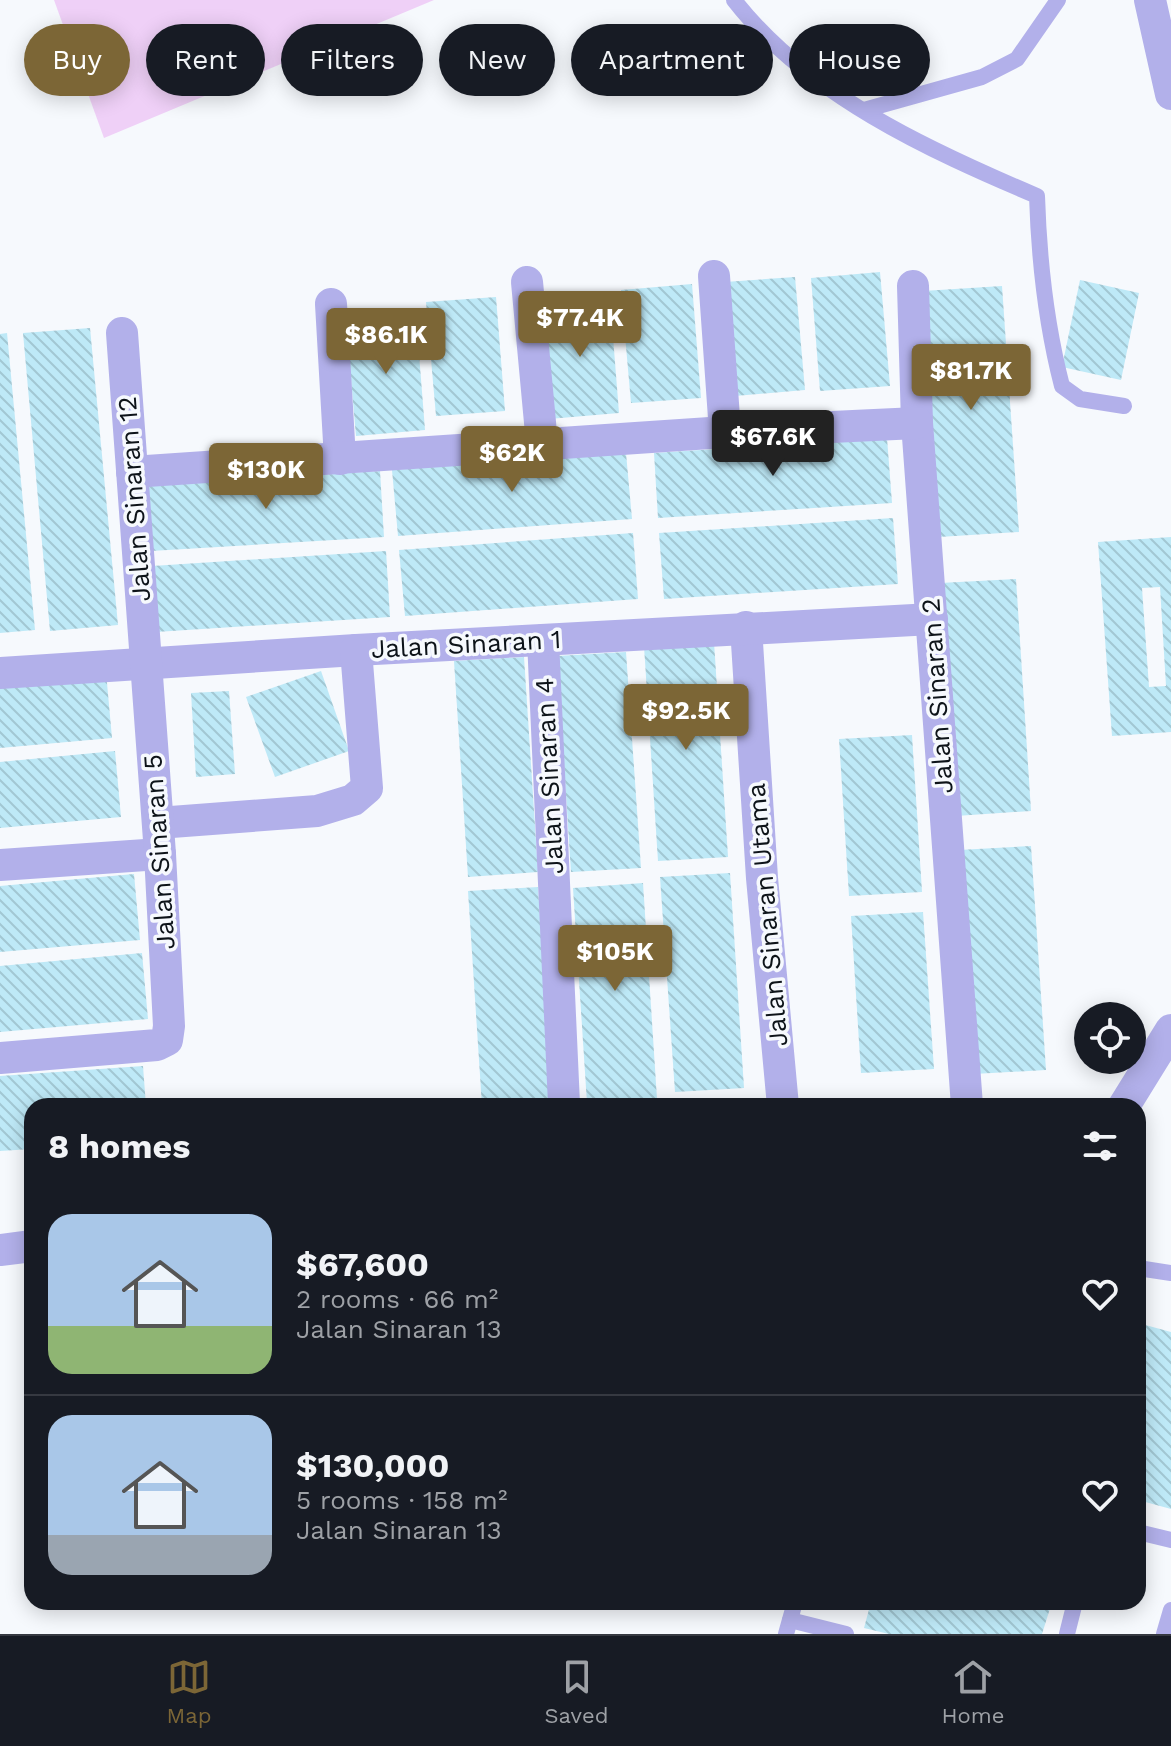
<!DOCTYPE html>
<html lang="en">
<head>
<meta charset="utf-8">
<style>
	body { margin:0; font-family:"Work Sans",sans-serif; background:#242831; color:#f1f3f6; height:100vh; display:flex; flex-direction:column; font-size:30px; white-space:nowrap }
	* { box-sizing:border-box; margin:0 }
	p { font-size:26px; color:#9ea1a6 }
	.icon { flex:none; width:44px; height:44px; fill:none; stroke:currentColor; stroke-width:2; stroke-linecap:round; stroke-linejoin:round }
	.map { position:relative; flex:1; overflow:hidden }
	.sheet { position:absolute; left:24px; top:1098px; width:1122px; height:512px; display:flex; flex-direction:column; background:#171b24; border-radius:24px; box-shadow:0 4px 20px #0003 }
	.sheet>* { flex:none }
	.hud { position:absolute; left:24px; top:24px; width:1124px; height:72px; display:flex; gap:16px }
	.controls { position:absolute; left:1074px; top:1002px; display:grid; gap:16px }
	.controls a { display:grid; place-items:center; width:72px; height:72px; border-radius:50%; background:#171b24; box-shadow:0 4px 20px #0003; font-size:40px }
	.price { position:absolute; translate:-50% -68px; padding:0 18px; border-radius:8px; background:#7c6636; color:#fff; font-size:26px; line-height:52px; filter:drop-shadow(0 2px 4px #0008) }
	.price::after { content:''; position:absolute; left:50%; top:48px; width:24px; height:18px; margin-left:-12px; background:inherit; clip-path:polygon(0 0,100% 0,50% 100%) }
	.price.current { background:#222; color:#fff }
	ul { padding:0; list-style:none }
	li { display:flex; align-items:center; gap:24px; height:200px; padding:0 24px }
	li+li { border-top:2px solid #363941 }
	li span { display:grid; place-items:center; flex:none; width:224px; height:160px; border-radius:24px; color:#555 }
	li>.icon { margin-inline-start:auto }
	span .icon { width:96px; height:96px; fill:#fffc; stroke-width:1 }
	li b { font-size:34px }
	h2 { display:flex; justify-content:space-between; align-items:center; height:96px; padding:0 24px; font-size:34px }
	.pill { padding:0 28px; border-radius:36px; background:#171b24; box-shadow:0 4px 20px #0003; font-size:28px; line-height:72px }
	.pill.current { background:#7c6636; color:#fff }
	.menu { display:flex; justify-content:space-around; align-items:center; height:112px; border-top:2px solid #363941; background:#171b24; font-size:22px; color:#9ea1a6 }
	.menu a { display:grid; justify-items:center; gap:4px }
	.menu .current { color:#7c6636 }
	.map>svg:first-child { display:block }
	.green { fill:#efd0f7 }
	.building { fill:url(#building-back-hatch); fill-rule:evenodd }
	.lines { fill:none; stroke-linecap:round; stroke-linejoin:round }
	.service { stroke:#b2b0ea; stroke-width:16 }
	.minor { stroke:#b2b0ea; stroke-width:32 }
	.labels { text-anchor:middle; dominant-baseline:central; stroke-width:7; stroke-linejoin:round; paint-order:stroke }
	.street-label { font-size:26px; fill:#0d1319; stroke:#f6f9fd }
</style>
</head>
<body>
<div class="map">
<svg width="1171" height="1634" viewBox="0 0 1171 1634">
	<defs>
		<pattern id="building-back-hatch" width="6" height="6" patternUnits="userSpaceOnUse" patternTransform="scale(2)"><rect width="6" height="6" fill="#bee9f7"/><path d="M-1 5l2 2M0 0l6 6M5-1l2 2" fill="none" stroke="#a2c7d3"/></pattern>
	</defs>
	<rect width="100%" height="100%" fill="#f6f9fd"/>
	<polygon class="green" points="54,0 434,0 104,138"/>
	<g class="building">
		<polygon points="880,272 890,386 820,391 811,278"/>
		<polygon points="795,277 805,390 735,396 725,282"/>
		<polygon points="1080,280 1139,293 1121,380 1062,367"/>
		<polygon points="692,284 701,398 631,403 621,290"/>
		<polygon points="1002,286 1019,532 939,537 923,291"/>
		<polygon points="496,297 505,411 436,416 426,302"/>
		<polygon points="610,299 619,413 549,419 540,305"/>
		<polygon points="416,316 425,430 356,436 346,322"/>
		<polygon points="90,328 118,625 50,631 23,333"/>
		<polygon points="7,333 35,630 0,633 0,334"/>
		<polygon points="887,438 892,503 658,518 654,453"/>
		<polygon points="626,453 632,519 398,536 392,470"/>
		<polygon points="380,471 384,537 151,551 147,486"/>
		<polygon points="893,518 898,584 664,599 659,533"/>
		<polygon points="633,533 638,599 405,616 399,550"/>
		<path d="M1171,537V732L1112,736L1098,542ZM1160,587L1166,686L1149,687L1142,588Z"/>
		<polygon points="386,551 390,617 156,632 152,566"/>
		<polygon points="1016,579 1031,811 956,816 940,583"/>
		<polygon points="714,642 728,857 658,861 644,646"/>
		<polygon points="626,652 641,868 571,872 557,656"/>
		<polygon points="524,657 538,872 468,877 454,661"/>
		<polygon points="321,671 349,751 275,777 246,697"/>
		<polygon points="106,672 112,738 0,748 0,682"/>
		<polygon points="229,691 235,774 196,777 191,693"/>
		<polygon points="912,735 922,892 849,896 839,739"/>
		<polygon points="115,751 121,817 0,828 0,762"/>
		<polygon points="1031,846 1046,1070 974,1074 959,850"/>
		<polygon points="730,873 744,1088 675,1092 660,877"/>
		<polygon points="134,874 140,940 0,952 0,886"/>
		<polygon points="643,883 657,1099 587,1103 573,888"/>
		<polygon points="538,887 552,1103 482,1106 468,891"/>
		<polygon points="923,912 934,1069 861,1073 851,916"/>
		<polygon points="142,953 148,1019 0,1032 0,966"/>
		<polygon points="143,1066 146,1106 32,1106 32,1149 0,1151 0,1076"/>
		<polygon points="1138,1323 1171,1332 1171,1509 1138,1500"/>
		<polygon points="871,1602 962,1602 961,1606 980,1610 994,1602 1052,1602 1042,1634 889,1634 864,1628"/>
	</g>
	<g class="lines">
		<g class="service">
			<path d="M734,0C808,95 928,150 1037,196C1039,260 1046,324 1062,386L1080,399L1124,406"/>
			<polyline points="864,110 982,77 1017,59 1058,0"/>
			<polyline points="1138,1268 1171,1273"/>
			<polyline points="1138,1532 1171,1540"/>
			<polyline points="790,1620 846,1634"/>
			<polyline points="786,1634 795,1602"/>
			<polyline points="1067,1634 1075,1602"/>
			<polyline points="1164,1634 1171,1610"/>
		</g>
		<g class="minor">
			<polyline points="1150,0 1171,94"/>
			<polyline points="714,276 725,432"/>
			<polyline points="527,282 542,444"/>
			<polyline points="913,286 917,423 967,1106"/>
			<polyline points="331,304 340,459"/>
			<polyline points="132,472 725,432 917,423"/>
			<polyline points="746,627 762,878 783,1106"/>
			<polyline points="543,640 564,1104"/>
			<polyline points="0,673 356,650 932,619"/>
			<polyline points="158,823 317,811 353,800 367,788 356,650"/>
			<polyline points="0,865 160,854"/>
			<polyline points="0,1058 157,1045 167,1040 169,1026 160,854 122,333"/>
			<polyline points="1124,1106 1171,1030"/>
			<polyline points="0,1250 32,1246"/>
		</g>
	</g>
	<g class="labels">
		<g class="street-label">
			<text transform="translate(134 499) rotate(-94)">Jalan Sinaran 12</text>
			<text transform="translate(466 644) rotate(-3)">Jalan Sinaran 1</text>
			<text transform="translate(937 696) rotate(-94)">Jalan Sinaran 2</text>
			<text transform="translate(549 776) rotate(-93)">Jalan Sinaran 4</text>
			<text transform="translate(159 852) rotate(-94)">Jalan Sinaran 5</text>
			<text transform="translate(767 915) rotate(-95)">Jalan Sinaran Utama</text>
		</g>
	</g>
</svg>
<div class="controls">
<a><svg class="icon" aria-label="locate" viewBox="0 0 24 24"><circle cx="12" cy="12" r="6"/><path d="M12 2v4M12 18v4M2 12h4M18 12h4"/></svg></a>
</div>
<b class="price" style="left:580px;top:359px">$77.4K</b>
<b class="price" style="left:386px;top:376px">$86.1K</b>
<b class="price" style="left:971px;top:412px">$81.7K</b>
<b class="price current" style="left:773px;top:478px">$67.6K</b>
<b class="price" style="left:512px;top:494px">$62K</b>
<b class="price" style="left:266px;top:511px">$130K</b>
<b class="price" style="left:686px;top:752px">$92.5K</b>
<b class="price" style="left:615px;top:993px">$105K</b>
<div class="hud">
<a class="pill current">Buy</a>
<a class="pill">Rent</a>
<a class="pill">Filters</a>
<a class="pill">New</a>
<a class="pill">Apartment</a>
<a class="pill">House</a>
</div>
<section class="sheet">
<h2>8 homes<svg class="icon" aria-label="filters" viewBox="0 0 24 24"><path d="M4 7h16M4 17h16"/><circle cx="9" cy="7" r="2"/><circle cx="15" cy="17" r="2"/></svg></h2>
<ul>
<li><span style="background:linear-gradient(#a9c7e8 70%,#8fb573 0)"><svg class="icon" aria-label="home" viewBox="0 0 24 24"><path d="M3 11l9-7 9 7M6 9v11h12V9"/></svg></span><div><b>$67,600</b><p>2 rooms · 66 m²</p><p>Jalan Sinaran 13</p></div><svg class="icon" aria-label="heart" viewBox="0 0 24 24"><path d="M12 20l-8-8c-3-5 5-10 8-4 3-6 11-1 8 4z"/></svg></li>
<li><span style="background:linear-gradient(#a9c7e8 75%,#9aa5b1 0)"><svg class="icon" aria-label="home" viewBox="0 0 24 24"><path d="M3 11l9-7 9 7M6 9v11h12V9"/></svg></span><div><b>$130,000</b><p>5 rooms · 158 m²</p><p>Jalan Sinaran 13</p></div><svg class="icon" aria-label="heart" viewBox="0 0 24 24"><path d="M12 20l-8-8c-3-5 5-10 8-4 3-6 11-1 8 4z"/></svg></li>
</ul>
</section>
</div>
<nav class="menu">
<a class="current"><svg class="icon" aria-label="map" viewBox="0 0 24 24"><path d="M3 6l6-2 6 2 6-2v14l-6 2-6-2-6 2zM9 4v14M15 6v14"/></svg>Map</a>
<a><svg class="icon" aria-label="saved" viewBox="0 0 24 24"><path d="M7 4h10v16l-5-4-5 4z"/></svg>Saved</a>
<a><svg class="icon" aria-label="home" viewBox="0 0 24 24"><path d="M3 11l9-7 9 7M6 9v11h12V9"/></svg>Home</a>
</nav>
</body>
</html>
